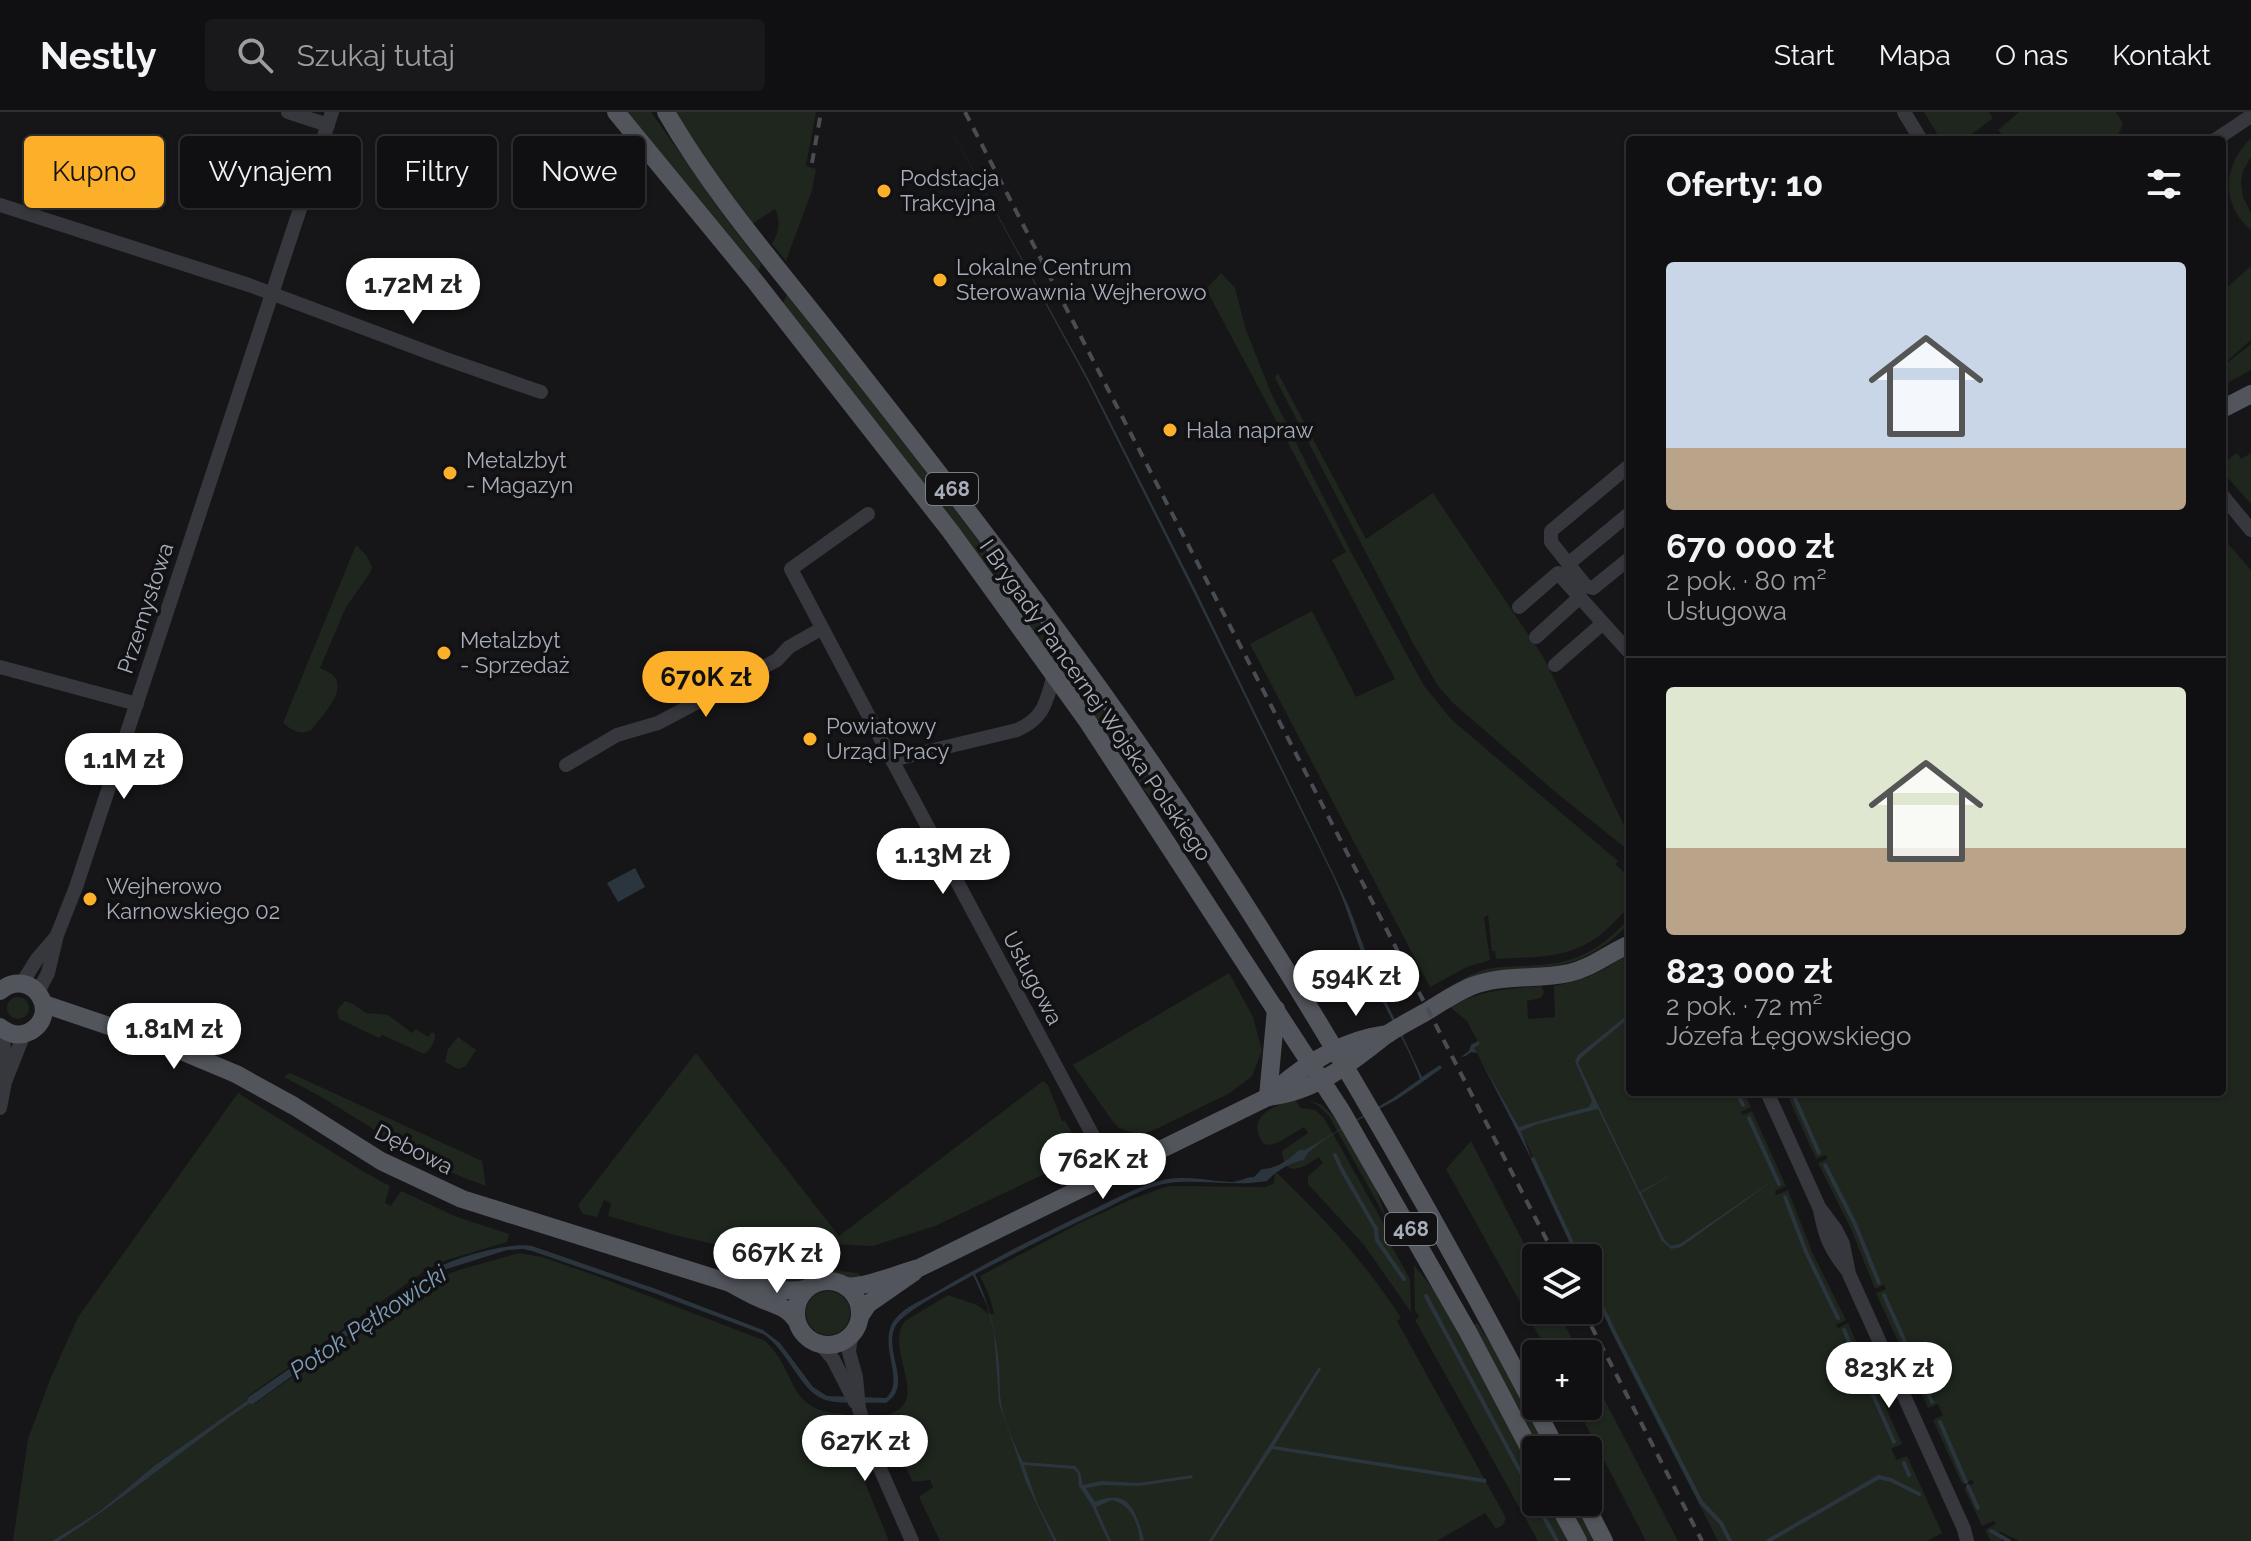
<!DOCTYPE html>
<html lang="pl">
<head>
<meta charset="utf-8">
<style>
	body { margin:0; font-family:Raleway,sans-serif; background:#19191b; color:#f1f3f6; height:100vh; display:flex; flex-direction:column; font-size:30px; white-space:nowrap }
	* { box-sizing:border-box; margin:0 }
	p { font-size:26px; color:#9c9d9f }
	.icon { flex:none; width:44px; height:44px; fill:none; stroke:currentColor; stroke-width:2; stroke-linecap:round; stroke-linejoin:round }
	.map { position:relative; flex:1; overflow:hidden }
	.drawer { position:absolute; left:1626px; top:24px; width:600px; height:960px; display:flex; flex-direction:column; background:#101012; border-radius:8px; box-shadow:0 2px 6px #0004,0 0 0 2px #303032 }
	.drawer>* { flex:none }
	.hud { position:absolute; left:24px; top:24px; width:760px; height:72px; display:flex; gap:16px }
	.fabs { position:absolute; left:1522px; top:1132px; display:grid; gap:16px }
	.fabs a { display:grid; place-items:center; width:80px; height:80px; border-radius:8px; background:#101012; box-shadow:0 2px 6px #0004,0 0 0 2px #303032; font-size:40px }
	.price { position:absolute; translate:-50% -68px; padding:0 18px; border-radius:28px; background:#fff; color:#222; font-size:26px; line-height:52px; filter:drop-shadow(0 2px 4px #0008) }
	.price::after { content:''; position:absolute; left:50%; top:48px; width:24px; height:18px; margin-left:-12px; background:inherit; clip-path:polygon(0 0,100% 0,50% 100%) }
	.price.selected { background:#fcb02a; color:#111 }
	ul { padding:0; list-style:none }
	li { display:grid; align-content:center; gap:16px; height:424px; padding:0 40px }
	li+li { border-top:2px solid #303032 }
	li span { display:grid; place-items:center; height:248px; border-radius:8px; color:#555 }
	li>.icon { margin-inline-start:auto }
	span .icon { width:144px; height:144px; fill:#fffc; stroke-width:1 }
	li b { font-size:34px }
	h2 { display:flex; justify-content:space-between; align-items:center; height:96px; padding:0 40px; font-size:34px }
	.pill { padding:0 28px; border-radius:8px; background:#101012; box-shadow:0 2px 6px #0004,0 0 0 2px #303032; font-size:28px; line-height:72px }
	.pill.selected { background:#fcb02a; color:#111 }
	header { display:flex; align-items:center; gap:48px; box-sizing:border-box; height:112px; padding:0 40px; background:#101012; border-bottom:2px solid #303032 }
	header strong { font-size:38px }
	nav { display:flex; gap:44px; margin-inline-start:auto; font-size:28px }
	.search { width:560px; height:72px; background:#19191b; display:flex; align-items:center; gap:20px; box-sizing:border-box; padding:0 28px; border-radius:8px; color:#9c9d9f; font-size:30px }
	.map>svg:first-child { display:block }
	.green { fill:#1e261e }
	.water { fill:#2b353d }
	.lines { fill:none; stroke-linecap:round; stroke-linejoin:round }
	.stream { stroke:#2b353d; stroke-width:4 }
	.minor { stroke:#37383d; stroke-width:14 }
	.major { stroke:#52555c; stroke-width:18 }
	.rail { stroke:#494c52; stroke-width:4; stroke-dasharray:10 8; stroke-linecap:butt }
	.poi-dot { fill:#fcb02a; stroke:#111113; stroke-width:3 }
	.labels { text-anchor:middle; dominant-baseline:central; stroke-width:7; stroke-linejoin:round; paint-order:stroke }
	.shield { fill:#111113; stroke:#7a7e87; stroke-width:2 }
	.shield-label { font-size:20px; font-weight:bold; fill:#a7adb9 }
	.poi-label { font-size:22px; fill:#a7adb9; stroke:#111113; text-anchor:start }
	.street-label { font-size:22px; fill:#a7adb9; stroke:#111113 }
	.water-label { font-size:24px; font-style:italic; fill:#7c9cb6; stroke:#111113 }
</style>
</head>
<body>
<header>
<strong>Nestly</strong>
<div class="search"><svg class="icon" aria-label="search" viewBox="0 0 24 24"><circle cx="10" cy="10" r="6"/><path d="M15 15l6 6"/></svg>Szukaj tutaj</div>
<nav><a>Start</a><a>Mapa</a><a>O nas</a><a>Kontakt</a></nav>
</header>
<div class="map">
<svg width="2251" height="1429" viewBox="0 0 2251 1429">
	<rect width="100%" height="100%" fill="#161618"/>
	<g class="green">
		<polygon points="624,0 651,0 724,104 761,152 758,160"/>
		<path d="M677,0H816L806,54L816,57L812,78L786,149L772,132C779,120 781,110 775,97L752,112L692,28Z"/>
		<polygon points="1924,0 1989,0 1993,6 1964,28 1941,28"/>
		<polygon points="2019,0 2116,0 2123,12 2119,21 2111,28 2007,28 1998,18"/>
		<path d="M2251,26V45L2243,59L2241,71L2243,85L2251,101V118C2220,92 2223,53 2251,26Z"/>
		<polygon points="2251,154 2251,228 2222,253 2222,180"/>
		<path d="M1221,161L1235,176L1246,218L1271,281L1350,438L1424,574L1452,608L1618,749L1615,752L1629,765L1626,798C1614,810 1603,823 1588,831C1561,847 1526,845 1496,847L1495,839H1492L1488,803L1484,806L1490,848L1467,855L1430,875L1250,532L1312,499L1356,585L1395,567L1332,448L1346,440L1206,177Z"/>
		<path d="M787,183C925,356 1060,531 1183,715L1178,718L1145,679L1082,589L783,191Z"/>
		<polygon points="2251,232 2251,258 2222,274 2222,255"/>
		<polygon points="1278,261 1366,427 1433,381 1544,546 1630,726 1630,734 1627,737 1554,679 1452,590 1438,574 1414,533 1275,266"/>
		<polygon points="2237,341 2241,347 2251,341 2251,392 2222,359 2222,352"/>
		<polygon points="2222,425 2251,458 2251,1429 2019,1429 1999,1419 2002,1429 1991,1429 1985,1418 1996,1412 1994,1409 1982,1414 1964,1376 1974,1371 1972,1368 1962,1372 1933,1308 1943,1303 1938,1292 1928,1296 1876,1181 1886,1177 1884,1173 1875,1177 1851,1117 1818,1051 1827,1047 1826,1043 1816,1047 1786,980 2222,980"/>
		<path d="M356,433L366,443L372,455L370,461L346,495L320,556C326,559 333,561 336,567C344,583 320,606 311,618C300,624 292,618 283,611Z"/>
		<path d="M1626,810L1628,813C1578,862 1553,852 1489,860L1479,863L1443,881L1442,879C1456,871 1471,861 1487,857C1510,853 1534,855 1557,851C1586,846 1606,830 1626,810Z"/>
		<path d="M1630,840V980H1744L1751,995L1741,1000L1743,1003L1752,999L1786,1074L1775,1079L1776,1083L1788,1078L1813,1142L1846,1208L1836,1213L1838,1216L1848,1211L1902,1332L1891,1337L1897,1348L1907,1344L1942,1421L1927,1429H1718L1628,1254L1616,1222L1588,1163V1146H1580L1518,1013L1474,936L1479,932L1467,909L1450,895C1480,878 1508,877 1541,874L1544,880L1541,886L1527,889L1528,907L1555,905L1554,874C1588,867 1601,861 1630,840Z"/>
		<polygon points="1229,861 1253,905 1262,939 1252,964 1230,981 1154,1018 1141,1022 1133,1021 1119,1016 1114,1011 1073,953"/>
		<circle cx="18" cy="896" r="11"/>
		<path d="M345,889L353,892L366,901L388,903L412,921L416,917L428,925L432,920L435,922C436,929 430,939 424,942L382,923L379,926L339,907L337,898Z"/>
		<polygon points="458,925 476,938 466,954 458,957 445,950 448,937"/>
		<polygon points="696,941 839,1124 1043,969 1048,973 1062,1009 1065,1009 1083,1040 1075,1035 1066,1050 1057,1056 935,1114 873,1134 833,1132 770,1142 746,1139 678,1124 608,1104 611,1091 604,1088 597,1105 583,1102 578,1093"/>
		<path d="M290,961L482,1049L486,1074C428,1054 379,1020 328,989C314,980 299,974 284,965Z"/>
		<polygon points="238,981 364,1060 390,1074 385,1091 391,1094 401,1079 457,1105 509,1122 507,1130 447,1148 426,1158 247,1285 248,1288 154,1354 100,1399 52,1429 13,1429 28,1327 51,1265 78,1205"/>
		<path d="M1296,988L1300,996L1315,998L1324,1006L1386,1116V1124L1410,1167L1411,1200L1364,1133L1308,1072V1064L1323,1051L1319,1045C1304,1055 1284,1068 1282,1039L1308,1021L1304,1015L1279,1030L1269,1033L1263,1031C1245,1004 1274,993 1296,988Z"/>
		<polygon points="1308,988 1322,993 1336,1007 1375,1074 1387,1108 1329,1004 1319,994"/>
		<polygon points="1471,1029 1536,1155 1536,1198 1557,1198 1580,1242 1549,1242 1446,1057"/>
		<path d="M1277,1061C1324,1106 1366,1151 1401,1206L1397,1209L1506,1406L1503,1413L1496,1417L1485,1401L1437,1429H940L919,1385L933,1375L930,1368L913,1370L890,1323L898,1319L896,1313L886,1315L884,1313L881,1304C938,1294 882,1240 905,1209L948,1183L977,1193L989,1202H994C992,1189 986,1176 980,1164L1080,1111L1130,1088L1162,1076L1171,1074L1266,1075L1274,1071L1275,1062Z"/>
		<path d="M519,1141L542,1145L594,1163L765,1229C799,1261 785,1299 844,1302L847,1306L829,1310V1317L848,1314L851,1320L832,1329L835,1335L852,1331L868,1378L889,1429H59C125,1387 185,1335 250,1290L253,1293L387,1197L433,1168L459,1158Z"/>
		<polygon points="1414,1153 1438,1183 1536,1368 1536,1390 1548,1390 1568,1429 1538,1429 1415,1208 1419,1205 1415,1198"/>
		<polygon points="825,1157 857,1161 864,1165 850,1170 835,1164 826,1163 815,1166 802,1172 782,1173 783,1167 795,1167"/>
		<circle cx="828" cy="1201" r="22"/>
		<polygon points="1477,1211 1494,1236 1549,1338 1537,1338 1471,1214"/>
		<polygon points="1588,1256 1667,1408 1678,1429 1646,1429 1576,1294 1588,1294"/>
		<polygon points="1564,1390 1576,1390 1597,1429 1585,1429"/>
	</g>
	<g class="water">
		<path d="M941,0L1089,268L1194,475L1334,763L1349,795L1376,868L1422,965L1440,953L1442,956C1428,966 1414,976 1399,986C1380,998 1310,1029 1304,1048C1291,1050 1276,1059 1267,1069C1234,1075 1202,1067 1169,1071C1148,1074 1126,1086 1107,1096C1062,1117 1019,1139 975,1162C989,1191 996,1220 999,1253C1000,1265 999,1279 1001,1290C1004,1310 1014,1332 1023,1350L1075,1354L1080,1360L1083,1373L1101,1369L1139,1371L1192,1363L1193,1366L1139,1374L1103,1373L1086,1376L1095,1390C1129,1375 1136,1399 1144,1428L1140,1429C1138,1410 1131,1393 1112,1388L1096,1395L1111,1429H1108L1091,1392L1079,1374L1078,1362L1074,1357L1024,1353L1038,1393L1057,1429H1054L1026,1370L999,1291L994,1220L987,1193L973,1163C955,1174 904,1198 895,1215C883,1240 914,1273 886,1291C869,1290 838,1293 823,1287C800,1278 787,1237 763,1222L654,1181L532,1139L523,1137L507,1138L434,1161L252,1293L250,1291C185,1335 125,1387 59,1429H52L100,1399L154,1354L248,1288L247,1286L431,1159C453,1146 507,1130 532,1134L656,1177L763,1218L780,1231L813,1275L827,1284L886,1286C907,1268 875,1230 896,1206C906,1194 925,1187 938,1179C987,1150 1038,1124 1090,1099C1113,1088 1138,1074 1163,1068C1181,1064 1201,1067 1218,1069C1224,1069 1232,1071 1237,1069C1244,1068 1246,1065 1254,1065L1262,1057C1276,1057 1289,1048 1299,1038H1305L1393,986L1420,967C1408,933 1388,903 1373,870C1358,836 1349,799 1333,764L1193,479L1087,268Z"/>
		<polygon points="635,756 645,775 618,790 607,771"/>
		<polygon points="1630,901 1630,905 1581,946 1578,951 1640,1080 1683,1056 1641,1081 1664,1127 1670,1134 1680,1132 1778,1065 1681,1135 1671,1137 1662,1129 1598,997 1538,1012 1521,1019 1533,1050 1477,941 1471,940 1466,944 1461,945 1469,939 1471,933 1478,929 1480,932 1474,936 1519,1015 1528,1012 1589,995 1592,989 1575,949 1578,943"/>
		<polygon points="1319,1255 1321,1257 1274,1334 1486,1367 1486,1371 1272,1337 1212,1429 1209,1429"/>
	</g>
	<g class="lines">
		<g class="stream">
			<polyline points="1737,980 1743,993"/>
			<polyline points="1792,980 1819,1041"/>
			<polyline points="1749,1006 1779,1072"/>
			<polyline points="1335,1043 1342,1058 1376,1117 1377,1128 1404,1167"/>
			<polyline points="1533,1047 1579,1146"/>
			<polyline points="1825,1053 1855,1112 1879,1171"/>
			<polyline points="1785,1085 1806,1140 1838,1206"/>
			<polyline points="1588,1165 1615,1222 1701,1390 1721,1411 1730,1429"/>
			<polyline points="1884,1183 1932,1290"/>
			<polyline points="1426,1184 1536,1389"/>
			<polyline points="1844,1218 1894,1330"/>
			<polyline points="1940,1310 1966,1370"/>
			<polyline points="1904,1351 1909,1363"/>
			<polyline points="1968,1374 1978,1396"/>
			<polyline points="1536,1390 1557,1429"/>
			<polyline points="1991,1419 2009,1429"/>
			<polyline points="1768,1429 1879,1365 1891,1368 1919,1382"/>
		</g>
		<g class="minor">
			<polyline points="288,0 328,13"/>
			<polyline points="1904,0 1921,28"/>
			<polyline points="2215,28 2251,4"/>
			<polyline points="0,93 249,173 446,247 541,280"/>
			<polyline points="1630,353 1551,419 1551,430 1586,474 1593,476 1630,446"/>
			<polyline points="2222,383 2251,418"/>
			<polyline points="868,402 791,457 892,648"/>
			<polyline points="1568,452 1630,401"/>
			<polyline points="1519,495 1558,461 1630,541"/>
			<polyline points="1536,525 1580,485"/>
			<polyline points="1555,553 1603,511"/>
			<polyline points="0,555 137,592"/>
			<path d="M1054,563C1046,589 1045,606 1017,618L892,648L1113,1061"/>
			<polyline points="566,653 617,623 658,611 777,548 789,535 821,517"/>
			<polyline points="22,871 37,847 55,826"/>
			<polyline points="38,880 48,861 57,823 76,775 332,0"/>
			<polyline points="3,918 5,962"/>
			<polyline points="1767,980 1819,1095 1836,1118 1843,1132 1849,1162 1964,1417 1967,1429"/>
			<polyline points="0,996 5,970 24,922"/>
			<path d="M1820,1098C1825,1125 1830,1137 1847,1158"/>
			<polyline points="851,1223 849,1240 856,1265 859,1297 878,1352 912,1429"/>
			<polyline points="821,1233 833,1247 855,1290"/>
		</g>
		<g class="major">
			<polyline points="616,0 754,168 901,356 951,420 1088,610 1342,1000 1468,1220 1536,1349"/>
			<path d="M666,0C712,80 772,149 829,221C904,316 979,412 1051,510C1244,770 1408,1051 1557,1338"/>
			<polyline points="2222,297 2251,282"/>
			<path d="M0,879C32,853 63,902 29,920C19,925 9,922 0,915"/>
			<path d="M44,892L174,936L236,962L294,994L381,1049L462,1087L730,1171C741,1177 751,1183 761,1187C775,1193 788,1195 796,1208"/>
			<path d="M1268,985C1315,980 1351,951 1386,923C1398,915 1411,908 1424,901C1439,892 1455,881 1472,874C1503,862 1537,868 1569,861C1592,856 1609,841 1630,832"/>
			<polyline points="1268,985 1276,897"/>
			<circle cx="828" cy="1201" r="32"/>
			<path d="M737,1172C759,1173 786,1182 805,1177"/>
			<path d="M845,1174C863,1177 899,1161 919,1156L1268,985C1302,953 1342,928 1388,922"/>
			<polyline points="860,1204 868,1192 914,1160"/>
			<polyline points="1557,1390 1578,1429"/>
			<polyline points="1584,1390 1604,1429"/>
		</g>
		<g class="rail">
			<polyline points="965,0 1556,1146"/>
			<polyline points="812,51 821,0"/>
			<polyline points="1583,1198 1702,1429"/>
		</g>
	</g>
	<g class="poi-dot">
		<circle cx="884" cy="79" r="8"/>
		<circle cx="940" cy="168" r="8"/>
		<circle cx="1170" cy="318" r="8"/>
		<circle cx="450" cy="361" r="8"/>
		<circle cx="444" cy="541" r="8"/>
		<circle cx="810" cy="627" r="8"/>
		<circle cx="90" cy="787" r="8"/>
	</g>
	<g class="labels">
		<g class="shield">
			<rect x="926" y="361" width="52" height="32" rx="6"/>
			<rect x="1385" y="1101" width="52" height="32" rx="6"/>
		</g>
		<g class="shield-label">
			<text x="952" y="377">468</text>
			<text x="1411" y="1117">468</text>
		</g>
		<g class="poi-label">
			<text x="900" y="66">Podstacja<tspan x="900" dy="25">Trakcyjna</tspan></text>
			<text x="956" y="155">Lokalne Centrum<tspan x="956" dy="25">Sterowawnia Wejherowo</tspan></text>
			<text x="1186" y="318">Hala napraw</text>
			<text x="466" y="348">Metalzbyt<tspan x="466" dy="25">- Magazyn</tspan></text>
			<text x="460" y="528">Metalzbyt<tspan x="460" dy="25">- Sprzedaż</tspan></text>
			<text x="826" y="614">Powiatowy<tspan x="826" dy="25">Urząd Pracy</tspan></text>
			<text x="106" y="774">Wejherowo<tspan x="106" dy="25">Karnowskiego 02</tspan></text>
		</g>
		<g class="street-label">
			<text transform="translate(145 496) rotate(-72)">Przemysłowa</text>
			<text transform="translate(1096 588) rotate(55)">I Brygady Pancernej Wojska Polskiego</text>
			<text transform="translate(1033 866) rotate(62)">Usługowa</text>
			<text transform="translate(414 1037) rotate(27)">Dębowa</text>
		</g>
		<g class="water-label">
			<text transform="translate(368 1210) rotate(-34)">Potok Pętkowicki</text>
		</g>
	</g>
</svg>
<div class="fabs">
<a><svg class="icon" aria-label="layers" viewBox="0 0 24 24"><path d="M12 4l9 5-9 5-9-5zM3 14l9 5 9-5"/></svg></a>
<a>+</a>
<a>−</a>
</div>
<b class="price" style="left:413px;top:214px">1.72M zł</b>
<b class="price selected" style="left:706px;top:607px">670K zł</b>
<b class="price" style="left:124px;top:689px">1.1M zł</b>
<b class="price" style="left:943px;top:784px">1.13M zł</b>
<b class="price" style="left:1356px;top:906px">594K zł</b>
<b class="price" style="left:174px;top:959px">1.81M zł</b>
<b class="price" style="left:1103px;top:1089px">762K zł</b>
<b class="price" style="left:777px;top:1183px">667K zł</b>
<b class="price" style="left:1889px;top:1298px">823K zł</b>
<b class="price" style="left:865px;top:1371px">627K zł</b>
<div class="hud">
<a class="pill selected">Kupno</a>
<a class="pill">Wynajem</a>
<a class="pill">Filtry</a>
<a class="pill">Nowe</a>
</div>
<section class="drawer">
<h2>Oferty: 10<svg class="icon" aria-label="filters" viewBox="0 0 24 24"><path d="M4 7h16M4 17h16"/><circle cx="9" cy="7" r="2"/><circle cx="15" cy="17" r="2"/></svg></h2>
<ul>
<li><span style="background:linear-gradient(#c9d6e8 75%,#b9a48a 0)"><svg class="icon" aria-label="home" viewBox="0 0 24 24"><path d="M3 11l9-7 9 7M6 9v11h12V9"/></svg></span><div><b>670 000 zł</b><p>2 pok. · 80 m²</p><p>Usługowa</p></div></li>
<li><span style="background:linear-gradient(#dfe7d0 65%,#b9a48a 0)"><svg class="icon" aria-label="home" viewBox="0 0 24 24"><path d="M3 11l9-7 9 7M6 9v11h12V9"/></svg></span><div><b>823 000 zł</b><p>2 pok. · 72 m²</p><p>Józefa Łęgowskiego</p></div></li>
</ul>
</section>
</div>
</body>
</html>
